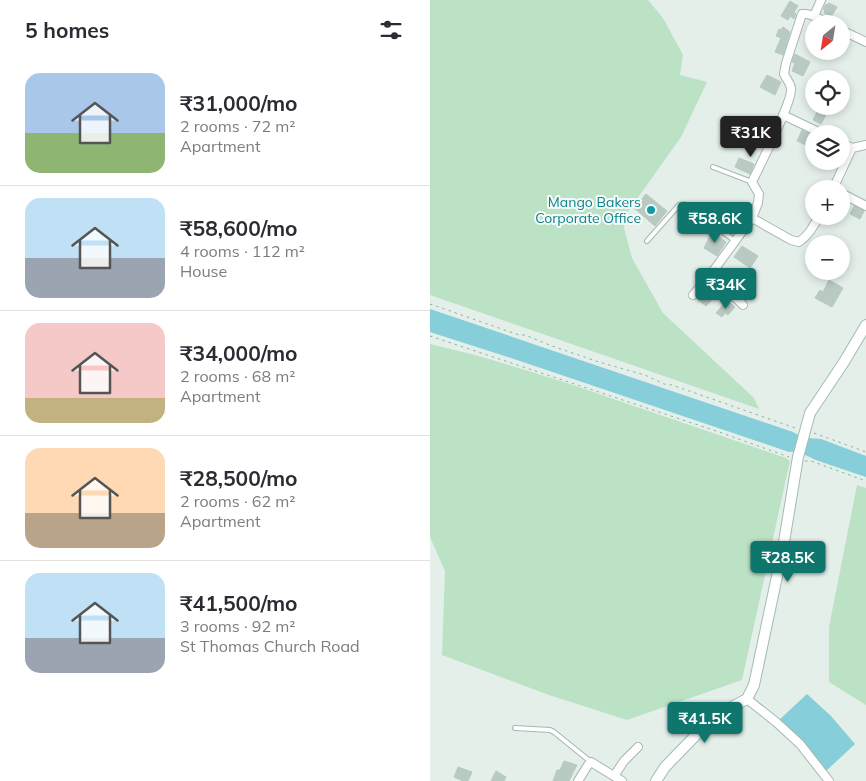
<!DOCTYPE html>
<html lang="en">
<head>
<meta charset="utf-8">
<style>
	body { margin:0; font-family:Mulish,sans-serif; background:#f2f2f3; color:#2b2b33; height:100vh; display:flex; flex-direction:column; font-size:19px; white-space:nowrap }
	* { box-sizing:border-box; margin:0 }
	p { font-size:16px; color:#7c7c81 }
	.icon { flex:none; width:28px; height:28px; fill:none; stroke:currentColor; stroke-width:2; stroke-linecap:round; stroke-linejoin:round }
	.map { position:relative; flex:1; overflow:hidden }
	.drawer { display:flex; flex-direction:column; background:#fff; width:430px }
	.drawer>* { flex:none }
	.needle { width:32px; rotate:210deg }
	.fabs { position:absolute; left:375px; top:15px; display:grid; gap:10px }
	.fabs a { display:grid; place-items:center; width:45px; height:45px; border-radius:50%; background:#fff; box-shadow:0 2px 8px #0003; font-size:25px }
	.price { position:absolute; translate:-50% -42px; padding:0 11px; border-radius:5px; background:#0f766e; color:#fff; font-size:16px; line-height:32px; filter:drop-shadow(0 1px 2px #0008) }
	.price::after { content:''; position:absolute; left:50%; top:30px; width:15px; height:11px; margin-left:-8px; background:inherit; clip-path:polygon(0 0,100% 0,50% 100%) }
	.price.selected { background:#222; color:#fff }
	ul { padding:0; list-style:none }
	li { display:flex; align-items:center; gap:15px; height:125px; padding:0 25px }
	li+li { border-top:1px solid #e1e1e2 }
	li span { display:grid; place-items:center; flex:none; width:140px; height:100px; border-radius:15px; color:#555 }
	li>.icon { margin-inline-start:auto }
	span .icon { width:60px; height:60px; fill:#fffc; stroke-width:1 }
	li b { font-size:21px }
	h2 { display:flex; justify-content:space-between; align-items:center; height:60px; padding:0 25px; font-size:21px }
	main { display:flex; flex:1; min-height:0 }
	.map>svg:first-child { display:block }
	.green { fill:#bbe2c5 }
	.water { fill:#86ceda }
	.building { fill:#b9cac3; stroke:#b5cac1 }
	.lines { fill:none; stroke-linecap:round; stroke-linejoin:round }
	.lane-casing { stroke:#a6b8b1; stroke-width:6 }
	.street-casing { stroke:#a6b8b1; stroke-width:10 }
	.secondary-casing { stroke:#a1bcb2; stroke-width:12 }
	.path { stroke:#81b6a5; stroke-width:1; stroke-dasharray:2.5 4; stroke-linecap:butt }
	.lane { stroke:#fff; stroke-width:4 }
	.street { stroke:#fff; stroke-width:8 }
	.secondary { stroke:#fff; stroke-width:10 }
	.culture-dot { fill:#0f9aa8; stroke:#f5fbf8; stroke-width:2 }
	.labels { text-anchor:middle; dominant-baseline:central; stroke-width:4; stroke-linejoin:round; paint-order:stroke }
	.culture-label { font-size:14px; fill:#0d838f; stroke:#f5fbf8; text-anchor:end }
</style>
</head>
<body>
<main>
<section class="drawer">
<h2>5 homes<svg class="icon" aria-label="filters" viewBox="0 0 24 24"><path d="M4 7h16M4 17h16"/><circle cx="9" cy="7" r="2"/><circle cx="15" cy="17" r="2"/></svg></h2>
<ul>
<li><span style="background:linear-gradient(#a9c7e8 60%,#8fb573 0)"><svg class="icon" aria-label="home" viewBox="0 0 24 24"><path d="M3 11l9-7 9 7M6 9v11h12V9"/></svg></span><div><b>₹31,000/mo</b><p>2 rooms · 72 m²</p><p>Apartment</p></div></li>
<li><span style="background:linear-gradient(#bfe0f5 60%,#9aa5b1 0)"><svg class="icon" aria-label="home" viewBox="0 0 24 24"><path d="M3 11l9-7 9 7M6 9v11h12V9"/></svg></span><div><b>₹58,600/mo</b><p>4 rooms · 112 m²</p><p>House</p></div></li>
<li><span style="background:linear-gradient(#f6c9c9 75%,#c2b280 0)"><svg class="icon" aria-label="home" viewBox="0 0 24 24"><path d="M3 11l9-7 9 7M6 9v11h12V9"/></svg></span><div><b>₹34,000/mo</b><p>2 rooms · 68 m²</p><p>Apartment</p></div></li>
<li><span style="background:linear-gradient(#ffd9b3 65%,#b9a48a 0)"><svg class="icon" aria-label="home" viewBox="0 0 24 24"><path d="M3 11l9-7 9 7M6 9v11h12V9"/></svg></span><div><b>₹28,500/mo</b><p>2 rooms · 62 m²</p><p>Apartment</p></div></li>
<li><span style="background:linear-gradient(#bfe0f5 65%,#9aa5b1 0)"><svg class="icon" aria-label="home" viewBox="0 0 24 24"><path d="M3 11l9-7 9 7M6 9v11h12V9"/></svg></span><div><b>₹41,500/mo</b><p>3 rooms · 92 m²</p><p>St Thomas Church Road</p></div></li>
</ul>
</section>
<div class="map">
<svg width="436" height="781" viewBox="0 0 436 781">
	<rect width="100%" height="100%" fill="#e4efea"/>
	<g class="green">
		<polygon points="0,0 218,0 233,18 253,55 250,75 277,82 251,137 197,213 194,228 202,258 233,313 324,398 329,409 0,295"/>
		<polygon points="0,344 49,356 134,382 356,458 360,461 312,680 197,720 119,695 12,655 15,571 0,537"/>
		<polygon points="427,485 436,488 436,705 399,682 399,627"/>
	</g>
	<g class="water">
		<path d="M0,309L363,432L370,436L378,438L391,439L436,456V477C419,471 402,466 386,460C376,456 370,451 359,452L81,358L0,332Z"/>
		<polygon points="377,694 401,716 425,744 396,771 348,721"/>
	</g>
	<g class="building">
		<polygon points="360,1 368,6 364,12 366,14 364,19 360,16 358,20 351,16"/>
		<polygon points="399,3 407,7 401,17 394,13 395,10 393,9 396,4 397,5"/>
		<polygon points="353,27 360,32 353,55 345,52 351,38 346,36 349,29 351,30"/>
		<polygon points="365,54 380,62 373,76 362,71 365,63 362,62"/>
		<polygon points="337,75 351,82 345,95 330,87"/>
		<polygon points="390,106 398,111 391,124 383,120"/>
		<polygon points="372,130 384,136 384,142 380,140 378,146 367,141"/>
		<polygon points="309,158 324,164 320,174 305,167"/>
		<polygon points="216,194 237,211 225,226 204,208"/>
		<polygon points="424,206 434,211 430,219 420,214"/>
		<polygon points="282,232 296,242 287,256 274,248"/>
		<polygon points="312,246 328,256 320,268 304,257"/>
		<polygon points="399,280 413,288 402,307 385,298 390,290 393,292"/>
		<polygon points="278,288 286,295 276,306 267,299"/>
		<polygon points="299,302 305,307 298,315 295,313 292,317 286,313 293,305 295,306"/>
		<polygon points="134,761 147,765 139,781 123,781 127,770 130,770"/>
		<polygon points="28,767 42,772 38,781 33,781 24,777"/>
		<polygon points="66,771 76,777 74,781 61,781"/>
	</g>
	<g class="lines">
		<g class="lane-casing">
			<g id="lane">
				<polyline points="283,167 322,182"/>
				<path d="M217,241L249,205C254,204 256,204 260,207L305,241"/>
				<polyline points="85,728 120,730 124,732 161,762"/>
			</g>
		</g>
		<g class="street-casing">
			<g id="street">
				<polyline points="391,0 384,16 400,24"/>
				<polyline points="411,30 436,42"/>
				<polyline points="353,115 393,134"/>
				<polyline points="411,143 422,148 436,145"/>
				<polyline points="403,189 422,148"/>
				<polyline points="411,193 436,206"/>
				<path d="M322,218L361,240L369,242C379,235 383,227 389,216"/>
				<polyline points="263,295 281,274"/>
				<path d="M313,305L281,274L322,218L328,203L329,194L322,182C330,165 363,101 361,88C360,82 356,79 354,74L356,63L372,14H377L384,16"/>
				<polyline points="317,699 346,722 370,744 399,781"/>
				<polyline points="184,776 194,761 208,747"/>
				<polyline points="148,781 158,765 161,762 192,781"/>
			</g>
		</g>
		<g class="secondary-casing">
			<polyline id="secondary" points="226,781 235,767 267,734 292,712 317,699 324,685 353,548 368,457 380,413 414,362 436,325"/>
		</g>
		<g class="path">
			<polyline points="0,304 89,335 95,335 122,346 169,362 215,375 234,384 242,385 368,429"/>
			<polyline points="0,336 289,432 359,457"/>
			<polyline points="384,433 436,452"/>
			<polyline points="375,461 381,461 436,481"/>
		</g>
		<use href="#lane" class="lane"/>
		<use href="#street" class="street"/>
		<use href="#secondary" class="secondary"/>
	</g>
	<circle class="culture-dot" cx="221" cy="210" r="5"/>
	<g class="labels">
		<g class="culture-label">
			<text x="211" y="202">Mango Bakers<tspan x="211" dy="16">Corporate Office</tspan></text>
		</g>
	</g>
</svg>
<div class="fabs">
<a><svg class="needle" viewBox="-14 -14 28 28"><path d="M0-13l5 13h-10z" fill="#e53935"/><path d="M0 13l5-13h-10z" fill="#7c7c81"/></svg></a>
<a><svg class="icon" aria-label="locate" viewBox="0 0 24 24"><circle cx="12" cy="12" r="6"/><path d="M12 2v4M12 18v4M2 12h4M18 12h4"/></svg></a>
<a><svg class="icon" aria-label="layers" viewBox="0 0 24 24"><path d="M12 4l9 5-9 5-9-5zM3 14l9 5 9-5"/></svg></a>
<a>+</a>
<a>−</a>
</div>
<b class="price selected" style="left:321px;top:158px">₹31K</b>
<b class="price" style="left:285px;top:244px">₹58.6K</b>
<b class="price" style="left:296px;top:310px">₹34K</b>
<b class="price" style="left:358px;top:583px">₹28.5K</b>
<b class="price" style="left:275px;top:744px">₹41.5K</b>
</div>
</main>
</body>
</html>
